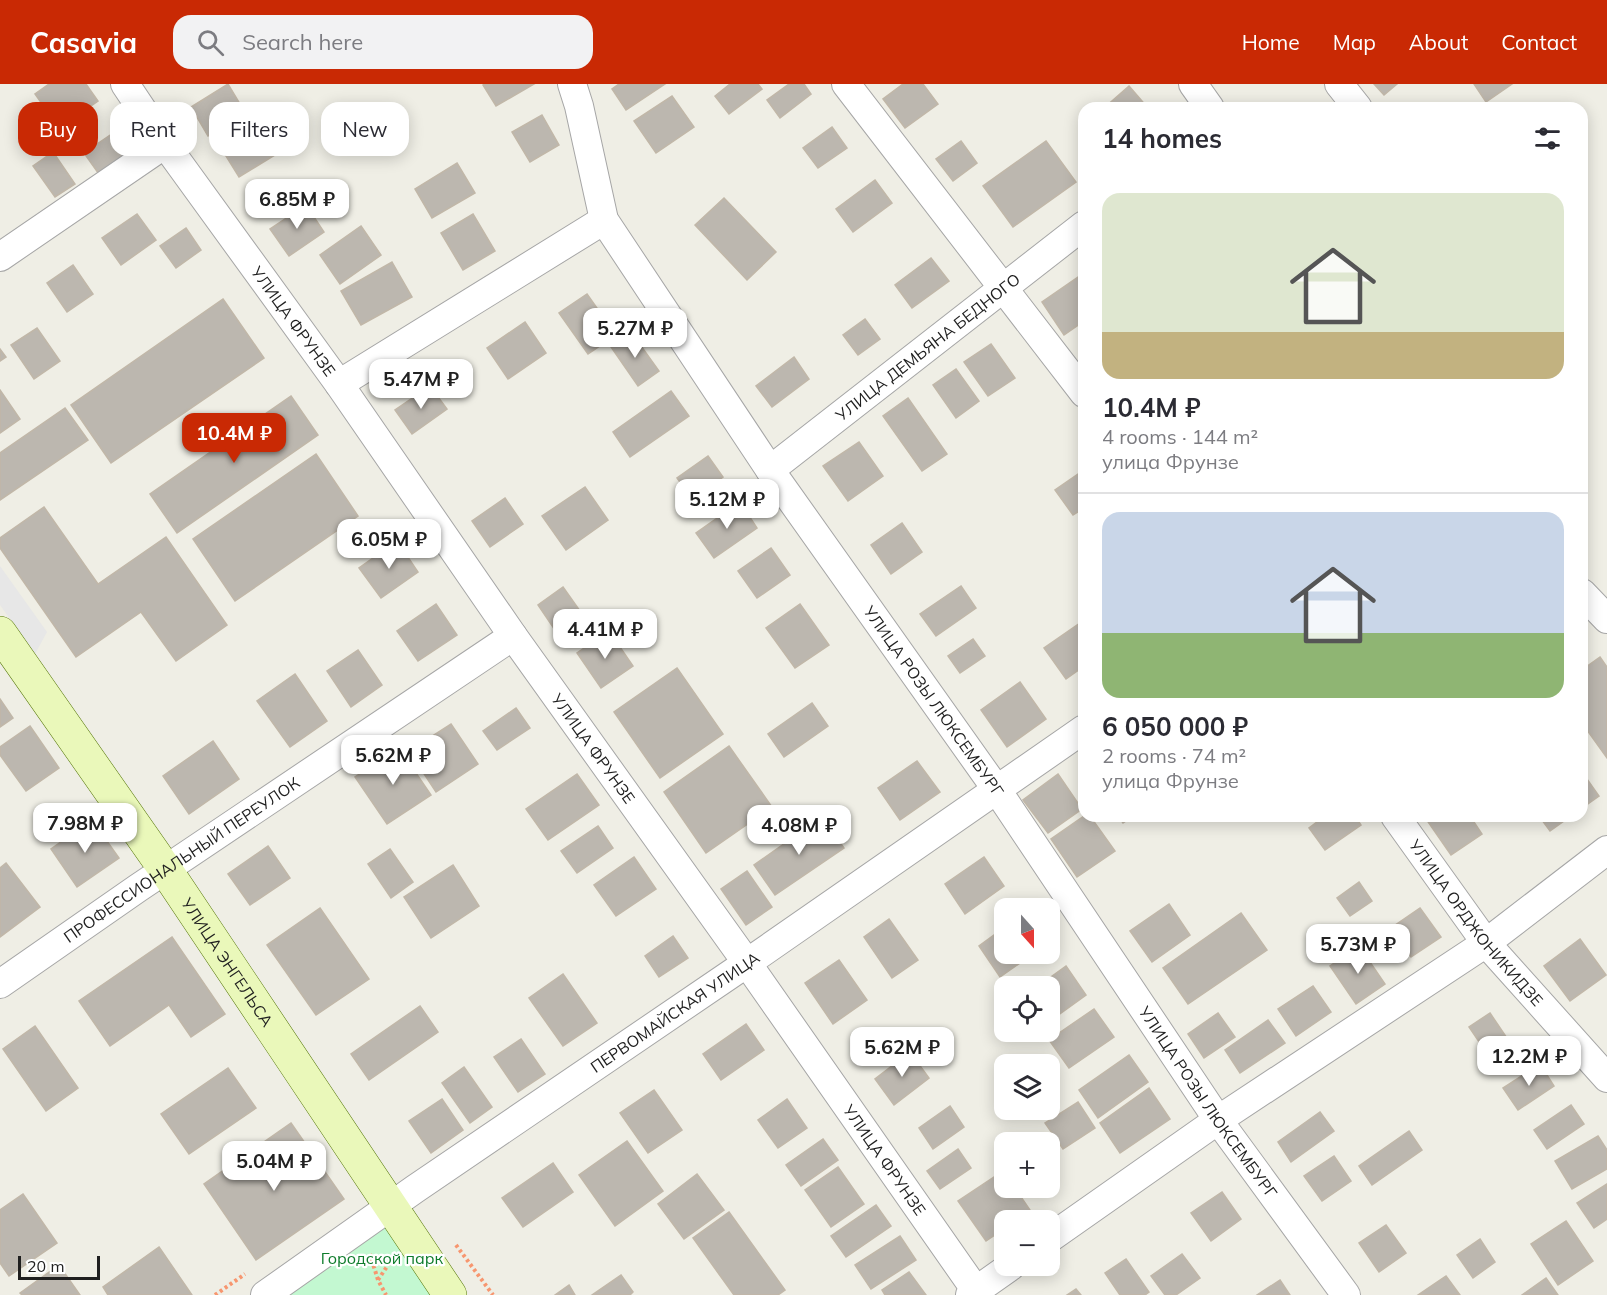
<!DOCTYPE html>
<html lang="en">
<head>
<meta charset="utf-8">
<style>
	body { margin:0; font-family:Mulish,sans-serif; background:#f2f2f3; color:#2b2b33; height:100vh; display:flex; flex-direction:column; font-size:22px; white-space:nowrap }
	* { box-sizing:border-box; margin:0 }
	p { font-size:20px; color:#7c7c81 }
	.icon { flex:none; width:33px; height:33px; fill:none; stroke:currentColor; stroke-width:2; stroke-linecap:round; stroke-linejoin:round }
	.map { position:relative; flex:1; overflow:hidden }
	.side { position:absolute; left:1078px; top:18px; width:510px; height:720px; display:flex; flex-direction:column; background:#fff; border-radius:18px; box-shadow:0 3px 15px #0003 }
	.side>* { flex:none }
	.top-card { position:absolute; left:18px; top:18px; width:570px; height:54px; display:flex; gap:12px }
	.needle { width:39px; rotate:159deg }
	.tools { position:absolute; left:994px; top:814px; display:grid; gap:12px }
	.tools a { display:grid; place-items:center; width:66px; height:66px; border-radius:12px; background:#fff; box-shadow:0 3px 15px #0003; font-size:30px }
	.scale { position:absolute; left:18px; bottom:15px; width:82px; box-sizing:border-box; padding-left:6px; border:3px solid #1f1f1f; border-top:0; font-size:16px; line-height:21px; white-space:nowrap; color:#1f1f1f; -webkit-text-stroke:4px #fff; paint-order:stroke }
	.price { position:absolute; translate:-50% -51px; padding:0 14px; border-radius:12px; background:#fff; color:#222; font-size:20px; line-height:39px; filter:drop-shadow(0 2px 3px #0008) }
	.price::after { content:''; position:absolute; left:50%; top:36px; width:18px; height:14px; margin-left:-9px; background:inherit; clip-path:polygon(0 0,100% 0,50% 100%) }
	.price.current { background:#c92904; color:#fff }
	ul { padding:0; list-style:none }
	li { display:grid; align-content:center; gap:12px; height:318px; padding:0 24px }
	li+li { border-top:2px solid #e1e1e2 }
	li span { display:grid; place-items:center; height:186px; border-radius:18px; color:#555 }
	li>.icon { margin-inline-start:auto }
	span .icon { width:108px; height:108px; fill:#fffc; stroke-width:1 }
	li b { font-size:26px }
	h2 { display:flex; justify-content:space-between; align-items:center; height:72px; padding:0 24px; font-size:26px }
	.pill { padding:0 21px; border-radius:18px; background:#fff; box-shadow:0 3px 15px #0003; font-size:21px; line-height:54px }
	.pill.current { background:#c92904; color:#fff }
	header { display:flex; align-items:center; gap:36px; box-sizing:border-box; height:84px; padding:0 30px; background:#c92904; color:#fff }
	header strong { font-size:28px }
	nav { display:flex; gap:33px; margin-inline-start:auto; font-size:21px }
	.search { width:420px; height:54px; background:#f2f2f3; display:flex; align-items:center; gap:15px; box-sizing:border-box; padding:0 21px; border-radius:18px; color:#7c7c81; font-size:22px }
	.map>svg:first-child { display:block }
	.park { fill:#c3f8d1 }
	.parking { fill:#e7e7e7 }
	.building { fill:#bcb7af; stroke:#c1b7a8; stroke-width:1.5 }
	.lines { fill:none; stroke-linecap:round; stroke-linejoin:round }
	.minor-casing { stroke:#a6a6a6; stroke-width:30 }
	.secondary-casing { stroke:#547507; stroke-width:34 }
	.path { stroke:#f7966f; stroke-width:4; stroke-dasharray:3 3; stroke-linecap:butt }
	.minor { stroke:#fff; stroke-width:28 }
	.secondary { stroke:#eaf8ba; stroke-width:33 }
	.labels { text-anchor:middle; dominant-baseline:central; stroke-width:4.5; stroke-linejoin:round; paint-order:stroke }
	.street-label { font-size:16px; fill:#1f1f1f; stroke:#fff }
	.park-label { font-size:16px; fill:#0e7c2b; stroke:#fff }
</style>
</head>
<body>
<header>
<strong>Casavia</strong>
<div class="search"><svg class="icon" aria-label="search" viewBox="0 0 24 24"><circle cx="10" cy="10" r="6"/><path d="M15 15l6 6"/></svg>Search here</div>
<nav><a>Home</a><a>Map</a><a>About</a><a>Contact</a></nav>
</header>
<div class="map">
<svg width="1607" height="1211" viewBox="0 0 1607 1211">
	<rect width="100%" height="100%" fill="#efeee5"/>
	<polygon class="park" points="391,1122 454,1211 266,1211"/>
	<polygon class="parking" points="0,482 47,548 35,570 0,521"/>
	<g class="building">
		<polygon points="49,0 86,0 98,17 59,44 35,10"/>
		<polygon points="228,0 246,30 208,52 191,23"/>
		<polygon points="485,0 534,0 496,22 483,1"/>
		<polygon points="619,0 665,0 626,26 612,5"/>
		<polygon points="730,0 758,0 762,5 729,30 715,12"/>
		<polygon points="789,0 804,0 811,10 780,34 767,16"/>
		<polygon points="903,0 923,0 938,20 905,44 883,15"/>
		<polygon points="1374,0 1397,0 1384,11"/>
		<polygon points="1474,0 1512,0 1486,18"/>
		<polygon points="1129,2 1148,24 1104,24"/>
		<polygon points="672,12 694,43 656,69 634,37"/>
		<polygon points="542,31 559,61 530,78 512,48"/>
		<polygon points="258,42 275,71 239,93 221,64"/>
		<polygon points="122,43 138,67 101,93 84,69"/>
		<polygon points="832,43 847,64 818,84 803,64"/>
		<polygon points="961,57 977,79 953,97 936,75"/>
		<polygon points="1046,57 1076,98 1013,143 983,102"/>
		<polygon points="53,68 75,100 55,113 33,82"/>
		<polygon points="457,79 475,109 432,134 415,105"/>
		<polygon points="875,96 892,119 853,148 836,125"/>
		<polygon points="724,114 776,168 747,196 695,141"/>
		<polygon points="306,121 324,148 289,172 270,145"/>
		<polygon points="137,130 156,156 121,181 102,154"/>
		<polygon points="473,130 495,167 463,186 441,149"/>
		<polygon points="361,142 381,171 340,200 320,171"/>
		<polygon points="186,144 201,166 176,184 160,162"/>
		<polygon points="931,174 949,197 912,224 895,201"/>
		<polygon points="392,178 412,213 361,241 341,207"/>
		<polygon points="73,181 93,210 67,228 47,199"/>
		<polygon points="1084,189 1084,237 1064,251 1042,218"/>
		<polygon points="587,210 616,251 588,270 559,229"/>
		<polygon points="223,215 264,274 111,379 71,321"/>
		<polygon points="865,235 880,255 858,271 843,251"/>
		<polygon points="525,238 546,269 508,295 487,264"/>
		<polygon points="37,244 60,277 34,295 11,261"/>
		<polygon points="631,248 659,287 638,302 611,263"/>
		<polygon points="991,260 1015,294 988,312 964,278"/>
		<polygon points="0,265 6,273 0,277"/>
		<polygon points="794,273 809,295 772,323 756,302"/>
		<polygon points="956,285 979,317 956,334 933,301"/>
		<polygon points="430,302 447,325 412,350 395,326"/>
		<polygon points="0,306 20,335 0,349"/>
		<polygon points="671,307 689,332 630,373 613,348"/>
		<polygon points="291,312 318,351 177,449 150,410"/>
		<polygon points="908,314 947,370 922,387 883,332"/>
		<polygon points="65,324 88,356 0,416 0,369"/>
		<polygon points="859,358 883,392 848,417 823,382"/>
		<polygon points="316,370 358,432 235,517 193,455"/>
		<polygon points="708,372 723,393 692,415 677,394"/>
		<polygon points="1084,386 1084,424 1073,431 1055,406"/>
		<polygon points="585,403 608,436 566,466 542,432"/>
		<polygon points="505,414 523,440 490,463 472,437"/>
		<polygon points="740,418 757,444 714,474 696,449"/>
		<polygon points="44,423 98,500 166,453 227,541 176,577 141,528 76,573 0,464 0,454"/>
		<polygon points="902,439 922,468 891,490 871,461"/>
		<polygon points="397,457 418,488 381,514 359,484"/>
		<polygon points="771,464 790,491 757,514 738,487"/>
		<polygon points="961,502 976,524 936,552 920,530"/>
		<polygon points="563,503 585,534 559,552 538,521"/>
		<polygon points="436,520 457,551 418,577 397,547"/>
		<polygon points="800,520 829,561 795,584 766,544"/>
		<polygon points="1083,537 1084,540 1084,582 1066,595 1044,564"/>
		<polygon points="609,547 633,582 601,604 577,569"/>
		<polygon points="973,555 985,572 960,589 948,572"/>
		<polygon points="358,566 382,601 351,623 327,587"/>
		<polygon points="1600,573 1607,583 1607,674 1582,639 1582,586"/>
		<polygon points="677,584 723,650 660,694 614,628"/>
		<polygon points="295,590 327,637 290,663 257,617"/>
		<polygon points="1020,598 1046,635 1007,663 981,626"/>
		<polygon points="0,615 13,634 0,643"/>
		<polygon points="812,619 828,642 784,673 768,650"/>
		<polygon points="516,624 530,644 497,666 483,647"/>
		<polygon points="451,640 478,680 436,708 409,667"/>
		<polygon points="30,642 59,684 26,707 0,671 0,663"/>
		<polygon points="213,657 239,695 189,730 163,692"/>
		<polygon points="729,662 772,723 706,769 664,708"/>
		<polygon points="399,664 431,711 387,740 355,693"/>
		<polygon points="917,677 940,708 900,736 878,704"/>
		<polygon points="1582,688 1599,712 1582,724"/>
		<polygon points="577,690 599,721 548,756 526,725"/>
		<polygon points="1058,690 1082,725 1048,749 1023,716"/>
		<polygon points="1084,732 1090,732 1115,767 1077,793 1051,755"/>
		<polygon points="1118,732 1133,732 1123,739"/>
		<polygon points="1325,732 1355,732 1361,741 1325,766 1309,744"/>
		<polygon points="1424,732 1470,732 1482,750 1451,771"/>
		<polygon points="1539,732 1571,732 1550,747"/>
		<polygon points="822,733 844,764 775,811 754,781"/>
		<polygon points="92,736 119,774 77,803 51,765"/>
		<polygon points="598,742 613,764 577,789 561,767"/>
		<polygon points="268,762 290,794 250,821 228,790"/>
		<polygon points="390,765 413,798 391,814 368,780"/>
		<polygon points="634,773 656,805 616,832 594,801"/>
		<polygon points="984,773 1004,802 965,830 945,800"/>
		<polygon points="6,779 40,823 0,853 0,784"/>
		<polygon points="453,781 479,822 431,854 404,813"/>
		<polygon points="747,787 772,823 746,841 721,805"/>
		<polygon points="1359,798 1372,817 1350,832 1337,814"/>
		<polygon points="1169,820 1190,851 1152,878 1130,847"/>
		<polygon points="320,824 369,895 316,931 267,861"/>
		<polygon points="1420,824 1441,853 1411,873 1391,844"/>
		<polygon points="1241,829 1267,866 1188,920 1163,884"/>
		<polygon points="889,835 918,876 892,894 864,853"/>
		<polygon points="1005,843 1005,870 1033,870 1000,893 979,862"/>
		<polygon points="673,852 688,874 659,893 645,872"/>
		<polygon points="172,853 225,930 191,953 169,921 110,962 79,917"/>
		<polygon points="1580,855 1606,891 1570,917 1544,882"/>
		<polygon points="1359,862 1385,900 1356,920 1330,882"/>
		<polygon points="839,876 867,916 833,940 805,899"/>
		<polygon points="1066,882 1086,911 1050,937 1050,903 1037,903"/>
		<polygon points="563,890 597,939 563,962 529,914"/>
		<polygon points="1313,902 1331,928 1296,952 1278,925"/>
		<polygon points="420,922 438,948 369,996 351,970"/>
		<polygon points="1094,925 1114,953 1069,984 1049,956"/>
		<polygon points="1218,929 1235,953 1204,974 1188,950"/>
		<polygon points="1490,929 1511,960 1490,974 1469,943"/>
		<polygon points="1268,936 1285,959 1240,989 1225,966"/>
		<polygon points="746,940 764,966 721,996 703,970"/>
		<polygon points="35,942 78,1004 46,1027 3,965"/>
		<polygon points="521,955 545,990 518,1008 494,973"/>
		<polygon points="910,968 929,994 894,1021 875,995"/>
		<polygon points="1129,971 1148,998 1098,1034 1079,1006"/>
		<polygon points="1540,980 1554,1002 1518,1026 1503,1004"/>
		<polygon points="464,983 492,1023 470,1039 442,999"/>
		<polygon points="228,984 256,1024 189,1070 161,1030"/>
		<polygon points="1149,1004 1170,1035 1120,1069 1100,1039"/>
		<polygon points="654,1006 682,1046 648,1069 620,1029"/>
		<polygon points="442,1015 463,1046 431,1069 409,1037"/>
		<polygon points="787,1015 807,1044 778,1064 758,1036"/>
		<polygon points="1078,1018 1095,1044 1063,1065 1045,1039"/>
		<polygon points="1571,1021 1584,1040 1547,1065 1534,1046"/>
		<polygon points="950,1022 964,1043 933,1065 919,1044"/>
		<polygon points="1320,1028 1334,1047 1291,1078 1278,1058"/>
		<polygon points="291,1039 344,1115 256,1176 204,1100"/>
		<polygon points="1409,1047 1422,1066 1372,1101 1359,1082"/>
		<polygon points="1598,1052 1607,1066 1607,1085 1572,1105 1555,1077"/>
		<polygon points="823,1055 838,1076 801,1102 786,1081"/>
		<polygon points="627,1057 663,1107 615,1142 579,1091"/>
		<polygon points="958,1065 971,1084 940,1105 927,1087"/>
		<polygon points="1334,1072 1351,1097 1322,1117 1304,1092"/>
		<polygon points="553,1079 573,1108 523,1143 502,1114"/>
		<polygon points="838,1083 864,1120 831,1143 805,1106"/>
		<polygon points="1003,1087 1005,1090 1005,1104 1015,1104 1030,1126 1015,1137 1005,1137 1005,1144 986,1157 958,1117"/>
		<polygon points="697,1090 724,1126 684,1155 658,1120"/>
		<polygon points="1607,1100 1607,1135 1594,1144 1577,1119"/>
		<polygon points="1222,1108 1241,1135 1211,1157 1191,1129"/>
		<polygon points="23,1110 57,1159 9,1192 0,1179 0,1126"/>
		<polygon points="876,1121 891,1142 846,1173 831,1152"/>
		<polygon points="729,1128 785,1206 778,1211 734,1211 693,1154"/>
		<polygon points="1566,1137 1593,1177 1558,1201 1531,1160"/>
		<polygon points="1386,1141 1406,1169 1379,1188 1359,1159"/>
		<polygon points="900,1152 916,1176 871,1205 855,1181"/>
		<polygon points="1480,1155 1495,1178 1473,1194 1457,1171"/>
		<polygon points="159,1163 192,1211 108,1211 103,1203"/>
		<polygon points="1182,1170 1200,1194 1176,1211 1165,1211 1151,1192"/>
		<polygon points="1126,1175 1149,1208 1145,1211 1120,1211 1105,1189"/>
		<polygon points="59,1181 80,1211 22,1211 20,1209"/>
		<polygon points="909,1188 926,1211 885,1211 882,1206"/>
		<polygon points="621,1191 633,1208 630,1211 592,1211"/>
		<polygon points="1446,1192 1460,1211 1418,1211"/>
		<polygon points="1546,1194 1558,1211 1522,1211"/>
		<polygon points="1280,1196 1290,1211 1257,1211"/>
		<polygon points="569,1201 575,1211 555,1211"/>
		<polygon points="1076,1205 1081,1211 1067,1211"/>
	</g>
	<g class="lines">
		<g class="minor-casing">
			<g id="minor">
				<path id="s1" d="M125,0L165,60L339,300L513,552L747,879L979,1211"/>
				<path id="s2" d="M572,0L579,22L604,136L770,386L997,706L1218,1036L1346,1211"/>
				<polyline points="846,0 1084,309"/>
				<polyline points="1193,0 1210,24"/>
				<polyline points="1339,0 1358,24"/>
				<polyline points="0,173 165,60"/>
				<polyline points="339,300 604,136"/>
				<path id="s3" d="M770,386L1084,141"/>
				<polyline points="1582,509 1607,535"/>
				<path id="s4" d="M1395,732L1486,859L1607,994"/>
				<path id="s5" d="M0,900L138,804L513,552"/>
				<polyline points="1050,1154 1218,1036 1486,859 1607,766"/>
				<path id="s6" d="M265,1211L415,1105L747,879L1084,645"/>
				<polyline points="970,1211 1011,1182"/>
			</g>
		</g>
		<g class="secondary-casing">
			<g id="secondary">
				<path id="s7" d="M0,549L165,785L450,1211"/>
			</g>
		</g>
		<g class="path">
			<polyline points="456,1161 493,1211"/>
			<polyline points="370,1170 378,1196 386,1211"/>
			<polyline points="378,1196 392,1175"/>
			<polyline points="215,1211 245,1190"/>
		</g>
		<use href="#minor" class="minor"/>
		<use href="#secondary" class="secondary"/>
	</g>
	<g class="labels">
		<g class="street-label">
			<text stroke="none"><textPath href="#s1" startOffset="291">УЛИЦА ФРУНЗЕ</textPath></text>
			<text stroke="none"><textPath href="#s3" startOffset="200">УЛИЦА ДЕМЬЯНА БЕДНОГО</textPath></text>
			<text stroke="none"><textPath href="#s2" startOffset="723">УЛИЦА РОЗЫ ЛЮКСЕМБУРГ</textPath></text>
			<text stroke="none"><textPath href="#s1" startOffset="813">УЛИЦА ФРУНЗЕ</textPath></text>
			<text stroke="none"><textPath href="#s5" startOffset="220">ПРОФЕССИОНАЛЬНЫЙ ПЕРЕУЛОК</textPath></text>
			<text stroke="none"><textPath href="#s4" startOffset="134">УЛИЦА ОРДЖОНИКИДЗЕ</textPath></text>
			<text stroke="none"><textPath href="#s7" startOffset="400">УЛИЦА ЭНГЕЛЬСА</textPath></text>
			<text stroke="none"><textPath href="#s6" startOffset="498">ПЕРВОМАЙСКАЯ УЛИЦА</textPath></text>
			<text stroke="none"><textPath href="#s2" startOffset="1209">УЛИЦА РОЗЫ ЛЮКСЕМБУРГ</textPath></text>
			<text stroke="none"><textPath href="#s1" startOffset="1317">УЛИЦА ФРУНЗЕ</textPath></text>
		</g>
		<g class="park-label">
			<text x="382" y="1174">Городской парк</text>
		</g>
	</g>
</svg>
<div class="tools">
<a><svg class="needle" viewBox="-14 -14 28 28"><path d="M0-13l5 13h-10z" fill="#e53935"/><path d="M0 13l5-13h-10z" fill="#7c7c81"/></svg></a>
<a><svg class="icon" aria-label="locate" viewBox="0 0 24 24"><circle cx="12" cy="12" r="6"/><path d="M12 2v4M12 18v4M2 12h4M18 12h4"/></svg></a>
<a><svg class="icon" aria-label="layers" viewBox="0 0 24 24"><path d="M12 4l9 5-9 5-9-5zM3 14l9 5 9-5"/></svg></a>
<a>+</a>
<a>−</a>
</div>
<div class="scale">20 m</div>
<b class="price" style="left:297px;top:146px">6.85M ₽</b>
<b class="price" style="left:635px;top:275px">5.27M ₽</b>
<b class="price" style="left:421px;top:326px">5.47M ₽</b>
<b class="price current" style="left:234px;top:380px">10.4M ₽</b>
<b class="price" style="left:727px;top:446px">5.12M ₽</b>
<b class="price" style="left:389px;top:486px">6.05M ₽</b>
<b class="price" style="left:605px;top:576px">4.41M ₽</b>
<b class="price" style="left:393px;top:702px">5.62M ₽</b>
<b class="price" style="left:85px;top:770px">7.98M ₽</b>
<b class="price" style="left:799px;top:772px">4.08M ₽</b>
<b class="price" style="left:1358px;top:891px">5.73M ₽</b>
<b class="price" style="left:902px;top:994px">5.62M ₽</b>
<b class="price" style="left:1529px;top:1003px">12.2M ₽</b>
<b class="price" style="left:274px;top:1108px">5.04M ₽</b>
<div class="top-card">
<a class="pill current">Buy</a>
<a class="pill">Rent</a>
<a class="pill">Filters</a>
<a class="pill">New</a>
</div>
<section class="side">
<h2>14 homes<svg class="icon" aria-label="filters" viewBox="0 0 24 24"><path d="M4 7h16M4 17h16"/><circle cx="9" cy="7" r="2"/><circle cx="15" cy="17" r="2"/></svg></h2>
<ul>
<li><span style="background:linear-gradient(#dfe7d0 75%,#c2b280 0)"><svg class="icon" aria-label="home" viewBox="0 0 24 24"><path d="M3 11l9-7 9 7M6 9v11h12V9"/></svg></span><div><b>10.4M ₽</b><p>4 rooms · 144 m²</p><p>улица Фрунзе</p></div></li>
<li><span style="background:linear-gradient(#c9d6e8 65%,#8fb573 0)"><svg class="icon" aria-label="home" viewBox="0 0 24 24"><path d="M3 11l9-7 9 7M6 9v11h12V9"/></svg></span><div><b>6 050 000 ₽</b><p>2 rooms · 74 m²</p><p>улица Фрунзе</p></div></li>
</ul>
</section>
</div>
</body>
</html>
